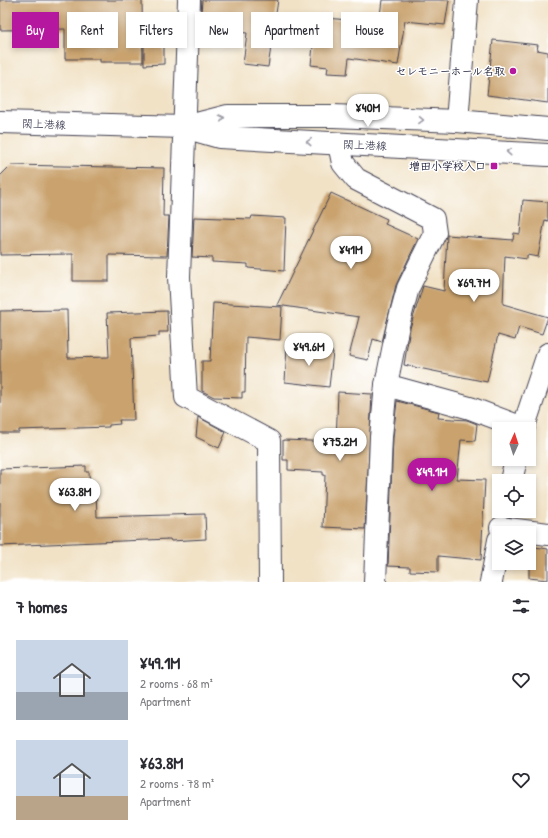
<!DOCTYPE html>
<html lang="en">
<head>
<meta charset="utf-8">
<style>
	body { margin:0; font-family:"Patrick Hand","Klee One",sans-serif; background:#f2f2f3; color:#2b2b33; height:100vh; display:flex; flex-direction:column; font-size:15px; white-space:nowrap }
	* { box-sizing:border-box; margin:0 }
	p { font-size:13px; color:#7c7c81 }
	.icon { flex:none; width:22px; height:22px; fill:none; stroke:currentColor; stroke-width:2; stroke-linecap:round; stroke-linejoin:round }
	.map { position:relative; height:582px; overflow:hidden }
	.side { display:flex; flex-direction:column; background:#fff; flex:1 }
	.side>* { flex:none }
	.hud { position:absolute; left:12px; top:12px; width:524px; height:36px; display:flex; gap:8px }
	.needle { width:26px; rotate:3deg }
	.buttons { position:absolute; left:492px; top:422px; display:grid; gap:8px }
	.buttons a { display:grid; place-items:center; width:44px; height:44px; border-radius:0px; background:#fff; box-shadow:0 2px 6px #0003; font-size:20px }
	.price { position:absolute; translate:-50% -34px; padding:0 9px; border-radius:14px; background:#fff; color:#222; font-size:13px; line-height:26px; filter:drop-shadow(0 1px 2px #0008) }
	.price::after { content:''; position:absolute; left:50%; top:24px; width:12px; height:9px; margin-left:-6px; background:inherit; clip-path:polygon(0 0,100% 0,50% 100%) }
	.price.on { background:#b5179e; color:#fff }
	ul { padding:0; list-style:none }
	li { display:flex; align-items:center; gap:12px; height:100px; padding:0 16px }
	li span { display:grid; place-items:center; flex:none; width:112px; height:80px; border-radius:0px; color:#555 }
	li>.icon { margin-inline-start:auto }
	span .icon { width:48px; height:48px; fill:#fffc; stroke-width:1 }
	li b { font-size:17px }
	h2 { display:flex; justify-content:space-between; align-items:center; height:48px; padding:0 16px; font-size:17px }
	.chip { padding:0 14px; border-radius:0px; background:#fff; box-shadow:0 2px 6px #0003; font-size:14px; line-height:36px }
	.chip.on { background:#b5179e; color:#fff }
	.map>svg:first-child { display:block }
	.building { fill:#c9a26d }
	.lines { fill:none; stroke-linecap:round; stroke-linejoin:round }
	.minor-casing { stroke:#413f50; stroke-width:24 }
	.secondary-casing { stroke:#413f50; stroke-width:24 }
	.minor { stroke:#fff; stroke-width:22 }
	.secondary { stroke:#fff; stroke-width:22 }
	.oneway { stroke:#9c9ca7 }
	.poi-dot { fill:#b5179e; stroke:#fff; stroke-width:1.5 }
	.labels { text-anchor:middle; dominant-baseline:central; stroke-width:3; stroke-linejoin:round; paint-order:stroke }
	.poi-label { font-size:11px; font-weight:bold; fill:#22223b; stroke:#fff; text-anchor:end }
	.street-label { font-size:11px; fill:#22223b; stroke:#fff }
</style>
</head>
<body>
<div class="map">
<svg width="548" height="582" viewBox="0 0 548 582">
	<rect width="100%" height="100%" fill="#fff"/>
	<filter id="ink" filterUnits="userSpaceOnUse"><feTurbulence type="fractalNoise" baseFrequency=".025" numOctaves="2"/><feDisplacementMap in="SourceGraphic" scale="8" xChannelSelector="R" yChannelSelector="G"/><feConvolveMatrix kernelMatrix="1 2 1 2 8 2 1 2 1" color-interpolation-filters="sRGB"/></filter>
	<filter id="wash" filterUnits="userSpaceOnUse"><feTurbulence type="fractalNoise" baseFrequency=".012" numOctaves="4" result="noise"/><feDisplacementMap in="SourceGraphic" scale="16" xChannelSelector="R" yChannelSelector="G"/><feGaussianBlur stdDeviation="0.9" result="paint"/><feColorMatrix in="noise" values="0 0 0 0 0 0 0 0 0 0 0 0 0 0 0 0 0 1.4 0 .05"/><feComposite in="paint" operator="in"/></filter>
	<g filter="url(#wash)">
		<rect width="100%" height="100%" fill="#f1e2c6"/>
		<g id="blocks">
			<g class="building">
				<polygon points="0,0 142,0 143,62 100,62 100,59 65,59 65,29 0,30"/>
				<polygon points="202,0 278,0 268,67 243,64 247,33 200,28"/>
				<polygon points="382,0 449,0 445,25 405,21 398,65 349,58 347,74 327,73 328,67 311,65 316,17 379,23"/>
				<polygon points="493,40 538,45 537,50 548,52 548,103 487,95"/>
				<polygon points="144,44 164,44 164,64 144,65"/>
				<polygon points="11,165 164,168 163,216 169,216 167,256 109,255 109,281 73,281 73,254 0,255 0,176"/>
				<polygon points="331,193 387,219 385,224 418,239 396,285 382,342 373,339 368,360 349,356 359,317 277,305"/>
				<polygon points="523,200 548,202 548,221 545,220 538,257 527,255 527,259 505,256 503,304 548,317 542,334 519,327 515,340 498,335 487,382 404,365 410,328 423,286 444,291 447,235 513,240 514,233 520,234"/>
				<polygon points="252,216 286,218 284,271 248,268 248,264 212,262 212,258 192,257 194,217 251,219"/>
				<polygon points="213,303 282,307 280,340 246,337 245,392 242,392 242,398 214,397 202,391 202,361 210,361"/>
				<polygon points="67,310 68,358 109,357 107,313 167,311 168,332 159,332 159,336 131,338 134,420 119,420 120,424 109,425 109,427 19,430 19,433 0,433 0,311"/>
				<polygon points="287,347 333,352 329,387 285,382"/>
				<polygon points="338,392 372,394 365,529 323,527 325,475 323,475 323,472 288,470 288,460 283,460 283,440 336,442"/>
				<polygon points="397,401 439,412 438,418 467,420 477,424 475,441 461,440 457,479 485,480 481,560 438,556 438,572 410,571 410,567 388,566 393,438"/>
				<polygon points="198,417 226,432 219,448 196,437"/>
				<polygon points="86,466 86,472 89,472 90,491 96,491 97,517 205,514 206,539 171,541 170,539 0,546 0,469"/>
				<polygon points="529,546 548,549 548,580 529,578"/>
			</g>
		</g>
	</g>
	<g filter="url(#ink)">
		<use href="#blocks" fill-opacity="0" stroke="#413f50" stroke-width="1"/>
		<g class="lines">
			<g class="minor-casing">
				<g id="minor">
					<polyline points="189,0 179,277 186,397 269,441 270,582"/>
					<polyline points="457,121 467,0"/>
					<polyline points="339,144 343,163 356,179 433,219 435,233 408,288 398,325 386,385 470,408 523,428"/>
					<polyline points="523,429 548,354"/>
					<polyline points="511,481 516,459"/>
					<polyline points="501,528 548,534"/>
					<polyline points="375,582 381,437 386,385"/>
					<polyline points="491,582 499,540"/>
				</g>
			</g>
			<g class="secondary-casing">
				<g id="secondary">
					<polyline points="0,122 184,127 219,137 548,155"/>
					<polyline points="185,127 228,116 333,116 457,121 548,129"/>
				</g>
			</g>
			<use href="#minor" class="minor"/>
			<use href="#secondary" class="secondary"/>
		</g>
		<defs><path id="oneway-chevron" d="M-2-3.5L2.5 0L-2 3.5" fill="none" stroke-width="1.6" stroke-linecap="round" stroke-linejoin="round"/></defs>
		<g class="oneway">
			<use href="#oneway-chevron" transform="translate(222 118) rotate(-13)"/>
			<use href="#oneway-chevron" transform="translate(421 120) rotate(2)"/>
			<use href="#oneway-chevron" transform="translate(309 142) rotate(-177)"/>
			<use href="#oneway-chevron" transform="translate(509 152) rotate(-176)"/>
		</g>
	</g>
	<g class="poi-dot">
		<circle cx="513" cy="71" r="4"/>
		<rect x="490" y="162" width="8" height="8" rx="2"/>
	</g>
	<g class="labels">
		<g class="poi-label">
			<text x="505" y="71">セレモニーホール名取</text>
			<text x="486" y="166">増田小学校入口</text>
		</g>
		<g class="street-label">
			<text transform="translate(44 124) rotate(2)">閖上港線</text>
			<text transform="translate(365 145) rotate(2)">閖上港線</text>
		</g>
	</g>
</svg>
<div class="buttons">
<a><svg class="needle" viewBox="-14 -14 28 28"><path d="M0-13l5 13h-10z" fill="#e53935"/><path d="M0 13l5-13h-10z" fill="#7c7c81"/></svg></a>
<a><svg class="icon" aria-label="locate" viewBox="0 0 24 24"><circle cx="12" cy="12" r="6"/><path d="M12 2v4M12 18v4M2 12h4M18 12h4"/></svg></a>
<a><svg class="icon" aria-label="layers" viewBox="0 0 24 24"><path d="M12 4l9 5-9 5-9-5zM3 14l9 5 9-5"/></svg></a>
</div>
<b class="price" style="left:368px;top:128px">¥40M</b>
<b class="price" style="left:351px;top:270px">¥41M</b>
<b class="price" style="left:474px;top:303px">¥69.7M</b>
<b class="price" style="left:309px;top:367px">¥49.6M</b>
<b class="price" style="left:340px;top:462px">¥75.2M</b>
<b class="price on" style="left:432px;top:492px">¥49.1M</b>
<b class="price" style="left:75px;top:512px">¥63.8M</b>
<div class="hud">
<a class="chip on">Buy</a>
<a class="chip">Rent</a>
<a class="chip">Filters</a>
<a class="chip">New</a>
<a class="chip">Apartment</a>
<a class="chip">House</a>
</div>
</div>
<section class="side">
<h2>7 homes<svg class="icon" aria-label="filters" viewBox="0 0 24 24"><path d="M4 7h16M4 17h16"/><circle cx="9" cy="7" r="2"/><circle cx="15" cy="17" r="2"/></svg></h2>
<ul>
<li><span style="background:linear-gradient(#c9d6e8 65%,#9aa5b1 0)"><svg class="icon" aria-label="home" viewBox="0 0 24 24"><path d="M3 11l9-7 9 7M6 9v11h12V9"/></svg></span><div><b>¥49.1M</b><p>2 rooms · 68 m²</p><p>Apartment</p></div><svg class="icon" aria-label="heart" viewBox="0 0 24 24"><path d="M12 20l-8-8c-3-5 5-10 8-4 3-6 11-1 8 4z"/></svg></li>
<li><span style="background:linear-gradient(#c9d6e8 70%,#b9a48a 0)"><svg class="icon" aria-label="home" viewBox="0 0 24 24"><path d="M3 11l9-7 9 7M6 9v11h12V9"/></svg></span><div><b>¥63.8M</b><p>2 rooms · 78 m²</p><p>Apartment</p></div><svg class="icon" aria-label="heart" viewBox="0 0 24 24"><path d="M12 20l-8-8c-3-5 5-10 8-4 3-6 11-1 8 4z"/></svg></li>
</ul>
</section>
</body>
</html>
